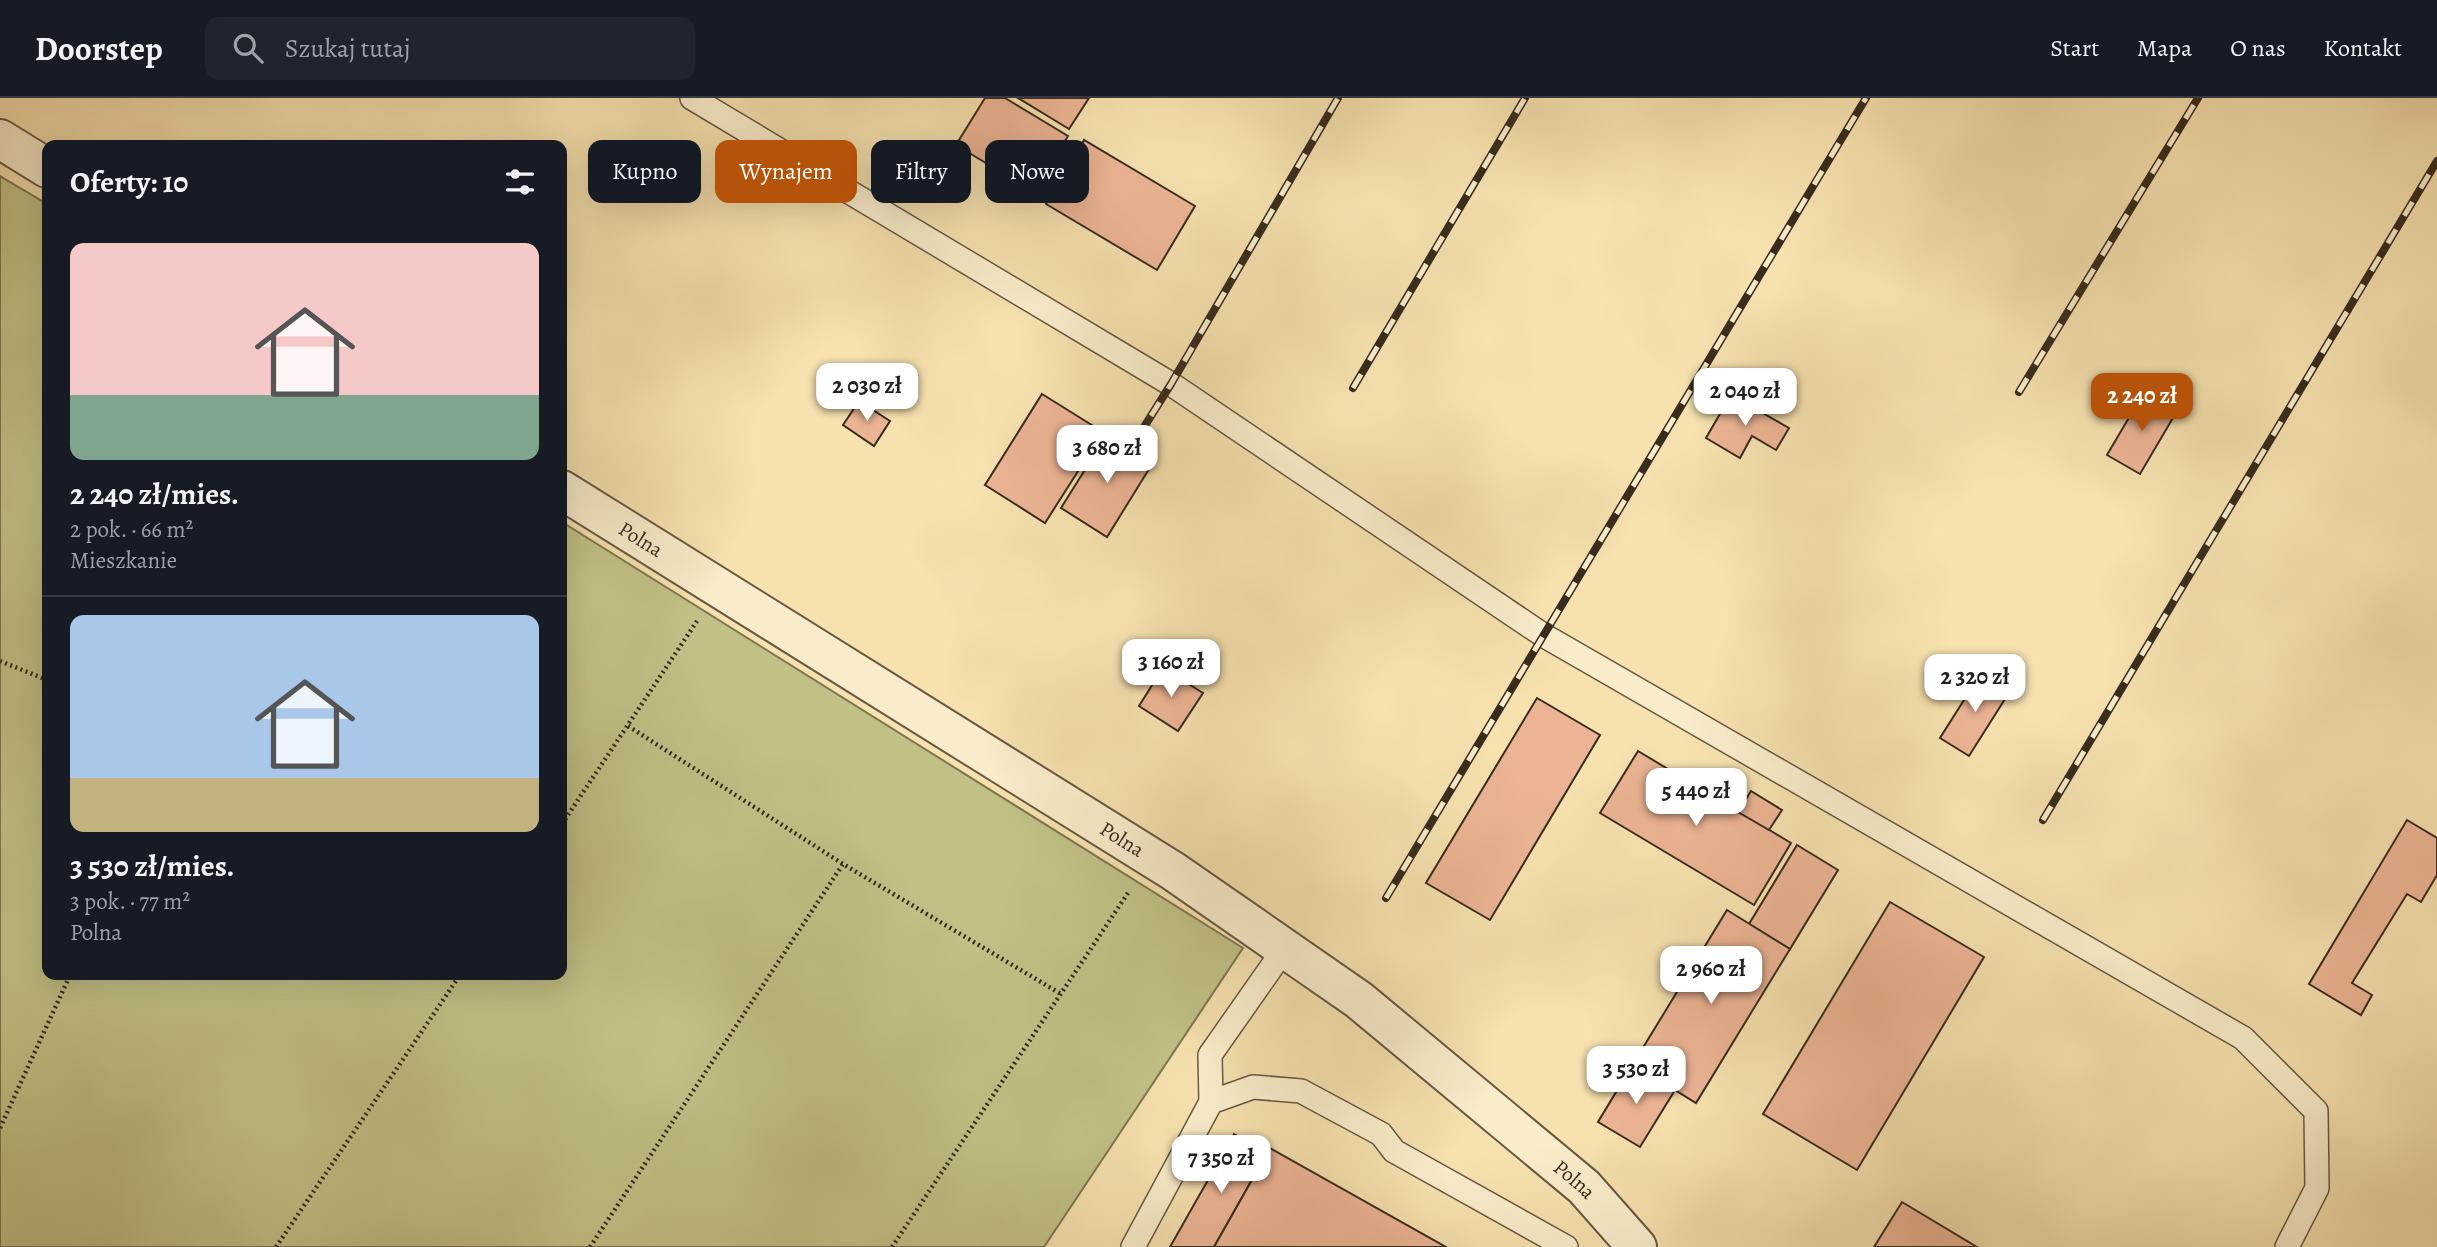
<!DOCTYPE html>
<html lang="pl">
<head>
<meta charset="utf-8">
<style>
	body { margin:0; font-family:Alegreya,serif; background:#20242c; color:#f1f3f6; height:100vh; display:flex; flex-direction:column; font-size:26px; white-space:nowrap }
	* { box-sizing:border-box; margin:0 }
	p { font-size:23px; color:#9ea1a6 }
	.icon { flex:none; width:38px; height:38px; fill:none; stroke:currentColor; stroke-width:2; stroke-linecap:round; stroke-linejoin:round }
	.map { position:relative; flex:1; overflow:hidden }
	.sheet { position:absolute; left:42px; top:42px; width:525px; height:840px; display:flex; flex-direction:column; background:#171b24; border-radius:14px; box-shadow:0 7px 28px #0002 }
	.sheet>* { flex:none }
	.hud { position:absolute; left:588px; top:42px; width:665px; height:63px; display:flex; gap:14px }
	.price { position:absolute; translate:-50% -60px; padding:0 16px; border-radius:14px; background:#fff; color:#222; font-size:23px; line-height:46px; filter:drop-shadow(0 2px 4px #0008) }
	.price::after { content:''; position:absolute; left:50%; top:42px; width:21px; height:16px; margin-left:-10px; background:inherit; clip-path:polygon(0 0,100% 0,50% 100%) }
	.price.current { background:#b45309; color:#fff }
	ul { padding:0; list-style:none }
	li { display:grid; align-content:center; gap:14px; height:371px; padding:0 28px }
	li+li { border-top:2px solid #363941 }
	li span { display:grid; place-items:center; height:217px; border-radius:14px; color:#555 }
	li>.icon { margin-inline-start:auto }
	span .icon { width:126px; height:126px; fill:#fffc; stroke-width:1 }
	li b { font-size:30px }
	h2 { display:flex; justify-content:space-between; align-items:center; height:84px; padding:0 28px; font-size:30px }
	.tag { padding:0 24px; border-radius:14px; background:#171b24; box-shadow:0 7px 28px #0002; font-size:24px; line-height:63px }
	.tag.current { background:#b45309; color:#fff }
	header { display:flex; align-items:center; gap:42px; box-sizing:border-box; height:98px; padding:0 35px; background:#171b24; border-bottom:2px solid #363941 }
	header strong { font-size:33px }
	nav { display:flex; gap:38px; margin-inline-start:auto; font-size:24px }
	.search { width:490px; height:63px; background:#20242c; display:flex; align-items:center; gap:18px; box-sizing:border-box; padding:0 24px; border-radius:14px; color:#9ea1a6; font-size:26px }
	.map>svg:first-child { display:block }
	.green { fill:#c1c187; stroke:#7c7652; stroke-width:2 }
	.building { fill:#ecb494; stroke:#382c1e; stroke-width:2 }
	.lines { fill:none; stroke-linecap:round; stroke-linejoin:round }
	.lane-casing { stroke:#685942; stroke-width:26 }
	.street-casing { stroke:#685942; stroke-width:42 }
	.path { stroke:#382c1e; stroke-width:4.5; stroke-dasharray:2 3.5; stroke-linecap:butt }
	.lane { stroke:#f9eccb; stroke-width:23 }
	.street { stroke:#f9eccb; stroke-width:38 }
	.rail-casing { stroke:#382c1e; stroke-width:8 }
	.rail { stroke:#f9eccb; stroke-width:5; stroke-dasharray:16; stroke-linecap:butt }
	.labels { text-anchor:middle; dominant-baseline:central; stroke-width:7; stroke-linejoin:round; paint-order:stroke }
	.street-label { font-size:21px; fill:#382c1e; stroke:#f9eccb }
</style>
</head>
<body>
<header>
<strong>Doorstep</strong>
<div class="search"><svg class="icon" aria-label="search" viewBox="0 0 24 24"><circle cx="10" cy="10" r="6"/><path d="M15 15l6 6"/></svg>Szukaj tutaj</div>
<nav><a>Start</a><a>Mapa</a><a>O nas</a><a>Kontakt</a></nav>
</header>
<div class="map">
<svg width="2437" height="1149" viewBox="0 0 2437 1149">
	<rect width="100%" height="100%" fill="#f6e1af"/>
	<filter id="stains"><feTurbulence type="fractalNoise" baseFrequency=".00286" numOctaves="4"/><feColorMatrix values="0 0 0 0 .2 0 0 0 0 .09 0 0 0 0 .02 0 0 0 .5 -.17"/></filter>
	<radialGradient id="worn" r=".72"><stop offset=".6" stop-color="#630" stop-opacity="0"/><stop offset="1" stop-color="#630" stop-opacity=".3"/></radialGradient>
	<polygon class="green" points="0,78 47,106 47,877 562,877 562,424 1243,850 1044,1149 0,1149"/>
	<g class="building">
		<polygon points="985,0 1005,0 1068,38 1062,48 1076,57 1084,42 1195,108 1157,172 1046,106 1060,82 1046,74 1034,94 956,47"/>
		<polygon points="1018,0 1089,0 1069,31"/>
		<polygon points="2144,294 2177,313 2140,376 2107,357"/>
		<polygon points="1042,296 1103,334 1045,425 985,387"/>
		<polygon points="1731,297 1789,330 1776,352 1752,338 1740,360 1706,340"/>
		<polygon points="859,303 890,323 874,348 843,327"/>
		<polygon points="1108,335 1154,363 1107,439 1061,410"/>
		<polygon points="1163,570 1203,595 1178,633 1139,608"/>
		<polygon points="1981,575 2010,593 1969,658 1940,640"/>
		<polygon points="1537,600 1600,637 1490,822 1426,785"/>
		<polygon points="1638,653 1791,745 1754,807 1600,715"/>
		<polygon points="1751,693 1782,712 1769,732 1738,714"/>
		<polygon points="2407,722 2437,740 2437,777 2421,804 2407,796 2352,885 2372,897 2361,917 2309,886"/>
		<polygon points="1797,747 1838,772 1790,851 1749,826"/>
		<polygon points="1890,804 1984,859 1857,1072 1763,1016"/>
		<polygon points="1727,812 1790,851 1696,1005 1633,966"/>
		<polygon points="1633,966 1675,992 1640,1049 1598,1024"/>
		<polygon points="1234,1036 1267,1055 1214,1149 1170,1149"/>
		<polygon points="1270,1050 1446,1149 1214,1149"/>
		<polygon points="1902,1104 1977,1149 1874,1149"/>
	</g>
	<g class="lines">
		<g class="lane-casing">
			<g id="lane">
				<polyline points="692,0 1171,286 1543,537 2243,940 2316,1013 2317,1090 2287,1149"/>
				<polyline points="1211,1004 1210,957 1285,850"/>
				<polyline points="1133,1149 1211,1004 1253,989 1301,993 1381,1036 1394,1053 1566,1149"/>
			</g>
		</g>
		<g class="street-casing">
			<g id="street">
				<polyline points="0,41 47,70"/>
				<path id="s1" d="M562,392L1173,773L1359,902L1584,1089L1637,1149"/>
			</g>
		</g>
		<g class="path">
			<polyline points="0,563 47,582"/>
			<polyline points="628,628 843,766 1061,896"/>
			<polyline points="562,726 697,523"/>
			<polyline points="0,1030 70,877"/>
			<polyline points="276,1149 460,877"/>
			<polyline points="590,1149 843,766"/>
			<polyline points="892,1149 1130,792"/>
		</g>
		<use href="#lane" class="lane"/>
		<use href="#street" class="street"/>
		<g class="rail-casing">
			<g id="rail">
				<polyline points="1353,290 1525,0"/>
				<polyline points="2019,294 2198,0"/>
				<polyline points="1134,345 1171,286 1338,0"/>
				<polyline points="2043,722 2437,63"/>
				<polyline points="1386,800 1866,0"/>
			</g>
		</g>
		<use href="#rail" class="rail"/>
	</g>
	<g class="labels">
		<g class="street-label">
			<text stroke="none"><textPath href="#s1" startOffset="93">Polna</textPath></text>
			<text stroke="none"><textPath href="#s1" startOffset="660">Polna</textPath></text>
			<text stroke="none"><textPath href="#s1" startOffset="1227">Polna</textPath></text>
		</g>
	</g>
	<rect width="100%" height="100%" filter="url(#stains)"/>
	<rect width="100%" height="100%" fill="url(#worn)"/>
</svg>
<b class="price" style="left:867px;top:325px">2 030 zł</b>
<b class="price" style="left:1745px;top:330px">2 040 zł</b>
<b class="price current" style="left:2142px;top:335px">2 240 zł</b>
<b class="price" style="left:1107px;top:387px">3 680 zł</b>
<b class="price" style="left:1171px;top:601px">3 160 zł</b>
<b class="price" style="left:1975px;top:616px">2 320 zł</b>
<b class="price" style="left:1696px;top:730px">5 440 zł</b>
<b class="price" style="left:1711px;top:908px">2 960 zł</b>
<b class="price" style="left:1636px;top:1008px">3 530 zł</b>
<b class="price" style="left:1221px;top:1097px">7 350 zł</b>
<div class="hud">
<a class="tag">Kupno</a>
<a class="tag current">Wynajem</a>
<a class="tag">Filtry</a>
<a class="tag">Nowe</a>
</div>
<section class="sheet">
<h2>Oferty: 10<svg class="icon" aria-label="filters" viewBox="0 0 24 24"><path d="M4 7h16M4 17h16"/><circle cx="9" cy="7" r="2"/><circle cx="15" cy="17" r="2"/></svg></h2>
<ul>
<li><span style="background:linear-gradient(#f6c9c9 70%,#7fa58c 0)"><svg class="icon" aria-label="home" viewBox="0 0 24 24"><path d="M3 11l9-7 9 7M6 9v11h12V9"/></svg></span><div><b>2 240 zł/mies.</b><p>2 pok. · 66 m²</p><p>Mieszkanie</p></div></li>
<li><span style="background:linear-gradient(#a9c7e8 75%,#c2b280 0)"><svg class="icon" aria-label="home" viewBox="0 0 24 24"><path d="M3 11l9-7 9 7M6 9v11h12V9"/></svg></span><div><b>3 530 zł/mies.</b><p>3 pok. · 77 m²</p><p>Polna</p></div></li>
</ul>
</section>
</div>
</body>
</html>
